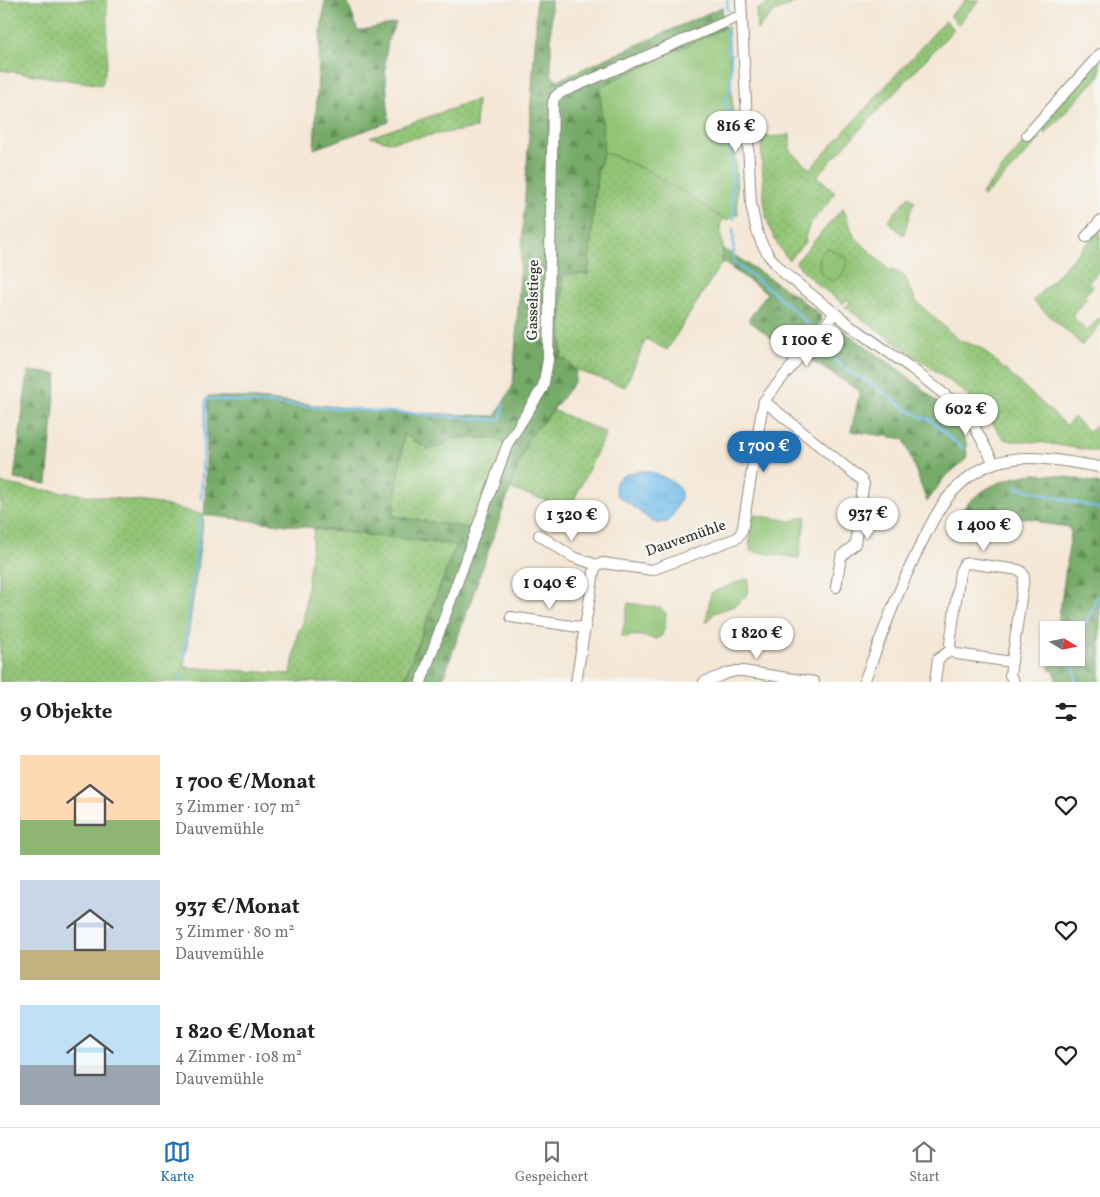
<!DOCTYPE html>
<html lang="de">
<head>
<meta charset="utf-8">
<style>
	body { margin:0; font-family:Vollkorn,serif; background:#f6f6f6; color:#222; height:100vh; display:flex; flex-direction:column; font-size:19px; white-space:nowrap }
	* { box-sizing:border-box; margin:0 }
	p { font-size:16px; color:#767676 }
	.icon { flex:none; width:28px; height:28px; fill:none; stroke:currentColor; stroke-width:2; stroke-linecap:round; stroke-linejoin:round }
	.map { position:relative; height:682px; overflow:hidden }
	.panel { display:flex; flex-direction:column; background:#fff; flex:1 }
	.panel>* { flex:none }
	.needle { width:32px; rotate:100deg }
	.buttons { position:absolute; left:1040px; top:621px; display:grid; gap:10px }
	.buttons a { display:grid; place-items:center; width:45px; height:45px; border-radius:0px; background:#fff; box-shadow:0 1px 4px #0004; font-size:25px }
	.price { position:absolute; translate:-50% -42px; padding:0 11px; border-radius:18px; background:#fff; color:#222; font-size:16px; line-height:32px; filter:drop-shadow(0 1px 2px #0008) }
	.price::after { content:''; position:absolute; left:50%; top:30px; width:15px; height:11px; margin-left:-8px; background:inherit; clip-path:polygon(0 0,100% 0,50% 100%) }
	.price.active { background:#1f6fb2; color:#fff }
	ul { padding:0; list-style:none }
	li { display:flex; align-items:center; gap:15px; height:125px; padding:0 20px }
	li span { display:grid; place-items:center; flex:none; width:140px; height:100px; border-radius:0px; color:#555 }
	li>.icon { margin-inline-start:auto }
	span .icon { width:60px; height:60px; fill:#fffc; stroke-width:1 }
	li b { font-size:21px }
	h2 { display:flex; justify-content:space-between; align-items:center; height:60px; padding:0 20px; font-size:21px }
	.tabs { display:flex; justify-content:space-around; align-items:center; height:70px; border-top:1px solid #e0e0e0; background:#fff; font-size:14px; color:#767676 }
	.tabs a { display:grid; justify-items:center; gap:2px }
	.tabs .active { color:#1f6fb2 }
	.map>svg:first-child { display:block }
	.grass { fill:url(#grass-dots); stroke:#5e7850 }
	.forest { fill:url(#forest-firs); stroke:#506a49; fill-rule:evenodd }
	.park { fill:#91c576; stroke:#5e7850 }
	.water { fill:url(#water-ripples); stroke:#4f748b }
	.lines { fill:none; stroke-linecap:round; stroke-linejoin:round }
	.stream { stroke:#73bdeb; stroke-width:2.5 }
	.minor-casing { stroke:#908980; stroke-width:12 }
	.minor { stroke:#fff; stroke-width:10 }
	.labels { text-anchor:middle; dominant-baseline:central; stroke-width:5; stroke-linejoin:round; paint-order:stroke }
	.street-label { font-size:15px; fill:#2b2b2b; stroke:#f6f6f2 }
</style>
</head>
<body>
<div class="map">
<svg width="1100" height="682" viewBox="0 0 1100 682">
	<defs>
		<pattern id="grass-dots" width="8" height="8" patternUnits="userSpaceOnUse" patternTransform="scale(1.25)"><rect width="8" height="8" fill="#91c576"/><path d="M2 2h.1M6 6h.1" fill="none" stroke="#7da966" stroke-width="1.8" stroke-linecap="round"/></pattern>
		<pattern id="forest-firs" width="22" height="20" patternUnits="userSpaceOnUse" patternTransform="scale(1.25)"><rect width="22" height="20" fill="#74aa67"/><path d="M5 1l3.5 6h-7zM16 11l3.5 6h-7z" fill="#5f8b55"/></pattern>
		<pattern id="water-ripples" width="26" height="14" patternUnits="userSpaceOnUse" patternTransform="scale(1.25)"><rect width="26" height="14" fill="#73bdeb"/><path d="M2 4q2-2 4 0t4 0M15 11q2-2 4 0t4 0" fill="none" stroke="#5f9abf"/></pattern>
	</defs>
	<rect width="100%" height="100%" fill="#f6f6f2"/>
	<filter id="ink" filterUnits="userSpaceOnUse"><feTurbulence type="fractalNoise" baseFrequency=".02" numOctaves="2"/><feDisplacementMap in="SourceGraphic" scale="10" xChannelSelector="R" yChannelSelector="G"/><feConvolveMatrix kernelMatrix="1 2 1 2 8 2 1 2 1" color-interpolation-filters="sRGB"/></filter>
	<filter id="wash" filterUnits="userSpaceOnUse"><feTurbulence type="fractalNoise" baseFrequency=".0096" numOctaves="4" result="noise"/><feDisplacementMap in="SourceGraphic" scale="20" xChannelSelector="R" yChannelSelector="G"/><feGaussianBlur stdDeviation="1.12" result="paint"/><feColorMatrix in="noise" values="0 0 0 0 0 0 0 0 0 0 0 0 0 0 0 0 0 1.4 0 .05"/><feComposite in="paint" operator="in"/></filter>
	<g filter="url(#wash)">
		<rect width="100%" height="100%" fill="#f4e7d6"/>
		<g class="grass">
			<polygon points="0,0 107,0 107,63 102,85 0,70"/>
			<polygon points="775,0 801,0 773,13 757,30 756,10"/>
			<polygon points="965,0 980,0 958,24 950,16"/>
			<path d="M945,21L954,29L817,176L835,192L828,203L810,224L805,237L806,241L789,260C765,231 764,211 763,175C762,163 761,151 761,139L764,137L784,136L790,134V151L810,169Z"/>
			<polygon points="1100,61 1100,75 1045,134 1038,126"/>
			<polygon points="477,100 476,128 389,142 370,137"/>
			<polygon points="1033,131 1041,138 991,190 983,196 981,194"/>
			<path d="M604,152C650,168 684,192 724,219L720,224L723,248L722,262L667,350L646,339L625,387L576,370L561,356L563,274H588L597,173Z"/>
			<polygon points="909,196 915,202 912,206 904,234 903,235 888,221"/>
			<path d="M843,208L854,236L888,269L900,273L905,277L916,301L960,341L980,347L1066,425L1074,417L1089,432L1095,426L1100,431V452L1039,442L1012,441L1004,439L999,433L988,418L962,390L892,340L845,307L849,304L850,300H846L843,304C827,291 808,279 796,262Z"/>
			<polygon points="1100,229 1100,270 1088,283 1093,287 1084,296 1087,299 1072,316 1087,331 1100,317 1100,325 1082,345 1033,301"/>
			<polygon points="553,410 606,433 570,508 510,489 528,439"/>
			<polygon points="404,433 429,450 439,447 452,438 491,438 507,443 482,514 469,528 393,516"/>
			<polygon points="0,483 29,488 160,504 204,515 184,667 291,674 297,635 303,623 314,529 456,545 403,682 0,682"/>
		</g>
		<g class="forest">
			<polygon points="325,0 347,0 358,31 396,23 388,40 385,63 389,122 314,149 320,39"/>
			<path d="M536,0H551V75L558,80L722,7L727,57L600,87L604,152L597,173L588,274H563L561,356L576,370L575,381L553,410L528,439L442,682H403L456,545L204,515L205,502L208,396L246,398L389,412L496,416L513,385L532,86L536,32ZM404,434L429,450L439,447L452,438H491L507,443L482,514L469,528L393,516Z"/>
			<polygon points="723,248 792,293 820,314 821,321 820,323 794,355 748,320 767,293 722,262"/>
			<path d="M834,327L841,329C887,362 943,394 968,446L966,447L967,454L966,459L943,479L927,502L904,439L851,431L860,391L809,359Z"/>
			<polygon points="28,371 57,374 47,484 14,479"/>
			<path d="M1034,474C1057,474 1078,479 1100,484V682H1057L1054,671L1049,670L1051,658H1076V630H1057L1071,532L1068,527L1040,523V520L1005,515L975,525V529L949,525C973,493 994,479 1034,474Z"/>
		</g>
		<g class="park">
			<path d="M728,26L738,214L727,220L724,219C684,192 650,168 604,152L600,87Z"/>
			<path d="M828,248L847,259C846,267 842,283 830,280C826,279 823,275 820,272C819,262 818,253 828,248Z"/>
			<polygon points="754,515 792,521 806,516 799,558 750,551 751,547 749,546"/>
			<polygon points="745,579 749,580 747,594 744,598 734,606 714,613 708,621 706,621 711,593"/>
			<path d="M628,603L661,608L666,613C665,622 666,635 657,639C648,638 636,633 627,637L622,636Z"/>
		</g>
		<path class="water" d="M645,471C655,472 680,482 681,494C682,499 678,504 676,508C673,514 672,518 667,522L658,523L652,521L617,495C609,475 631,472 645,471Z"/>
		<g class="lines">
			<g class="stream">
				<polyline points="727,0 728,11"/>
				<polyline points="727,29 728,51 731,55 731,82 730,91 725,99 725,104 730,112 728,128 731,135 731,146 729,151 732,157 732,165 730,172 733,178 732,190 733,195 731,198 734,207 734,219"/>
				<path d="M733,229L734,263L771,290C776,293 778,297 783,301C792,308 800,316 808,324"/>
				<polyline points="823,345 828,354 843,367 879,389 909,411 921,417 929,419 962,448"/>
				<polyline points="1016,487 1100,509"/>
				<polyline points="201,499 206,399 498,420 501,418 504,404"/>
				<polyline points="1076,644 1094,606 1097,597 1100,595"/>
				<polyline points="184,657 200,518"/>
				<polyline points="1073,658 1076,682"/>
				<polyline points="181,682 182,675"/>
			</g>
		</g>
	</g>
	<g filter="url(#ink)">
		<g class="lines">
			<g class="minor-casing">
				<g id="minor">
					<polyline points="741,0 751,204 756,228 761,242 769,256 784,273 850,325 911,368 950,399 973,424 994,463"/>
					<polyline points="1027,135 1100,54"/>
					<polyline points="1086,237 1100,221"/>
					<path d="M764,401L862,480L864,484L863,488L855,544C851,549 845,551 841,557L836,587"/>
					<polyline points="539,535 573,557 597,565"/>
					<polyline points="511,617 585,628"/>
					<polyline points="951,650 953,652 957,654 1012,662"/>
					<polyline points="421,682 508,443 543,387 548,360 553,102 555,97 560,93 742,15"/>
					<polyline points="576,682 594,572 597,565 603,563 652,570 737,538 742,531 743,526 761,415 764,401 770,393 835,313"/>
					<polyline points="704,682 728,673 736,671 743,671 814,682"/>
					<path d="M864,682C882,635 899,587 922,542C930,526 937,510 949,496C961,482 977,469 995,463C1028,452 1066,462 1100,467"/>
					<path d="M935,682L938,659L951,650L950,644L960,572L964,564L968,563L1019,570C1023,571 1023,574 1024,577L1010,675L1014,682"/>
				</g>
			</g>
			<use href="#minor" class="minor"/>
		</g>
	</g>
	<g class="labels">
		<g class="street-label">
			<text transform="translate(534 300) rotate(-89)">Gasselstiege</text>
			<text transform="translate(686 539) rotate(-19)">Dauvemühle</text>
		</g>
	</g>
</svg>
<div class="buttons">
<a><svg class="needle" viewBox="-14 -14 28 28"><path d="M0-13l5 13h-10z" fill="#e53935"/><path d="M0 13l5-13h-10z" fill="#767676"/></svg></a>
</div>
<b class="price" style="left:736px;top:153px">816 €</b>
<b class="price" style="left:807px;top:367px">1 100 €</b>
<b class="price" style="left:966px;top:436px">602 €</b>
<b class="price active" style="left:764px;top:473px">1 700 €</b>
<b class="price" style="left:868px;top:540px">937 €</b>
<b class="price" style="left:572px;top:542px">1 320 €</b>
<b class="price" style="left:984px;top:552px">1 400 €</b>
<b class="price" style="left:550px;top:610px">1 040 €</b>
<b class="price" style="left:757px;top:660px">1 820 €</b>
</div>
<section class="panel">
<h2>9 Objekte<svg class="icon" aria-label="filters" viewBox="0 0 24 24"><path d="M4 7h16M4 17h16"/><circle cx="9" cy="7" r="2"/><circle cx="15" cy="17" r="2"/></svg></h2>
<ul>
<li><span style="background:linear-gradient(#ffd9b3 65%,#8fb573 0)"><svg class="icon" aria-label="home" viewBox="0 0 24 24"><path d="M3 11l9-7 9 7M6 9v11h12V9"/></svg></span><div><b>1 700 €/Monat</b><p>3 Zimmer · 107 m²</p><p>Dauvemühle</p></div><svg class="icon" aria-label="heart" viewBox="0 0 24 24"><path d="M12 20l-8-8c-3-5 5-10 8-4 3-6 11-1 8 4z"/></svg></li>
<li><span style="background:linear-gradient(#c9d6e8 70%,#c2b280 0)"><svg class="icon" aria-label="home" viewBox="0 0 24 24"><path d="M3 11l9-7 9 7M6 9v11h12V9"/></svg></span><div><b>937 €/Monat</b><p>3 Zimmer · 80 m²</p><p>Dauvemühle</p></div><svg class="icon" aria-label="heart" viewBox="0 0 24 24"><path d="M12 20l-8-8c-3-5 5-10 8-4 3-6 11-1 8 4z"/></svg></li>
<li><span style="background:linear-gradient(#bfe0f5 60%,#9aa5b1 0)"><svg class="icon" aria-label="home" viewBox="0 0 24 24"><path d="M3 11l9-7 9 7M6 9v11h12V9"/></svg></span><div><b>1 820 €/Monat</b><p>4 Zimmer · 108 m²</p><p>Dauvemühle</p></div><svg class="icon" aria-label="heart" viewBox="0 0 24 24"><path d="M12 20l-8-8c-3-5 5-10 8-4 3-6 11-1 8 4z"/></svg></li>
</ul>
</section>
<nav class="tabs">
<a class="active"><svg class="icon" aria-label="map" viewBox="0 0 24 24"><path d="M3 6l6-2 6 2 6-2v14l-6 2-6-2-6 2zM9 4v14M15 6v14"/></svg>Karte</a>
<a><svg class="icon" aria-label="saved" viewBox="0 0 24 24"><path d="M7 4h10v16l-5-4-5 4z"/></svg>Gespeichert</a>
<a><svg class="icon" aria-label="home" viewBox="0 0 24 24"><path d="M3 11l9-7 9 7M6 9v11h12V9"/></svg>Start</a>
</nav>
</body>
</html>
